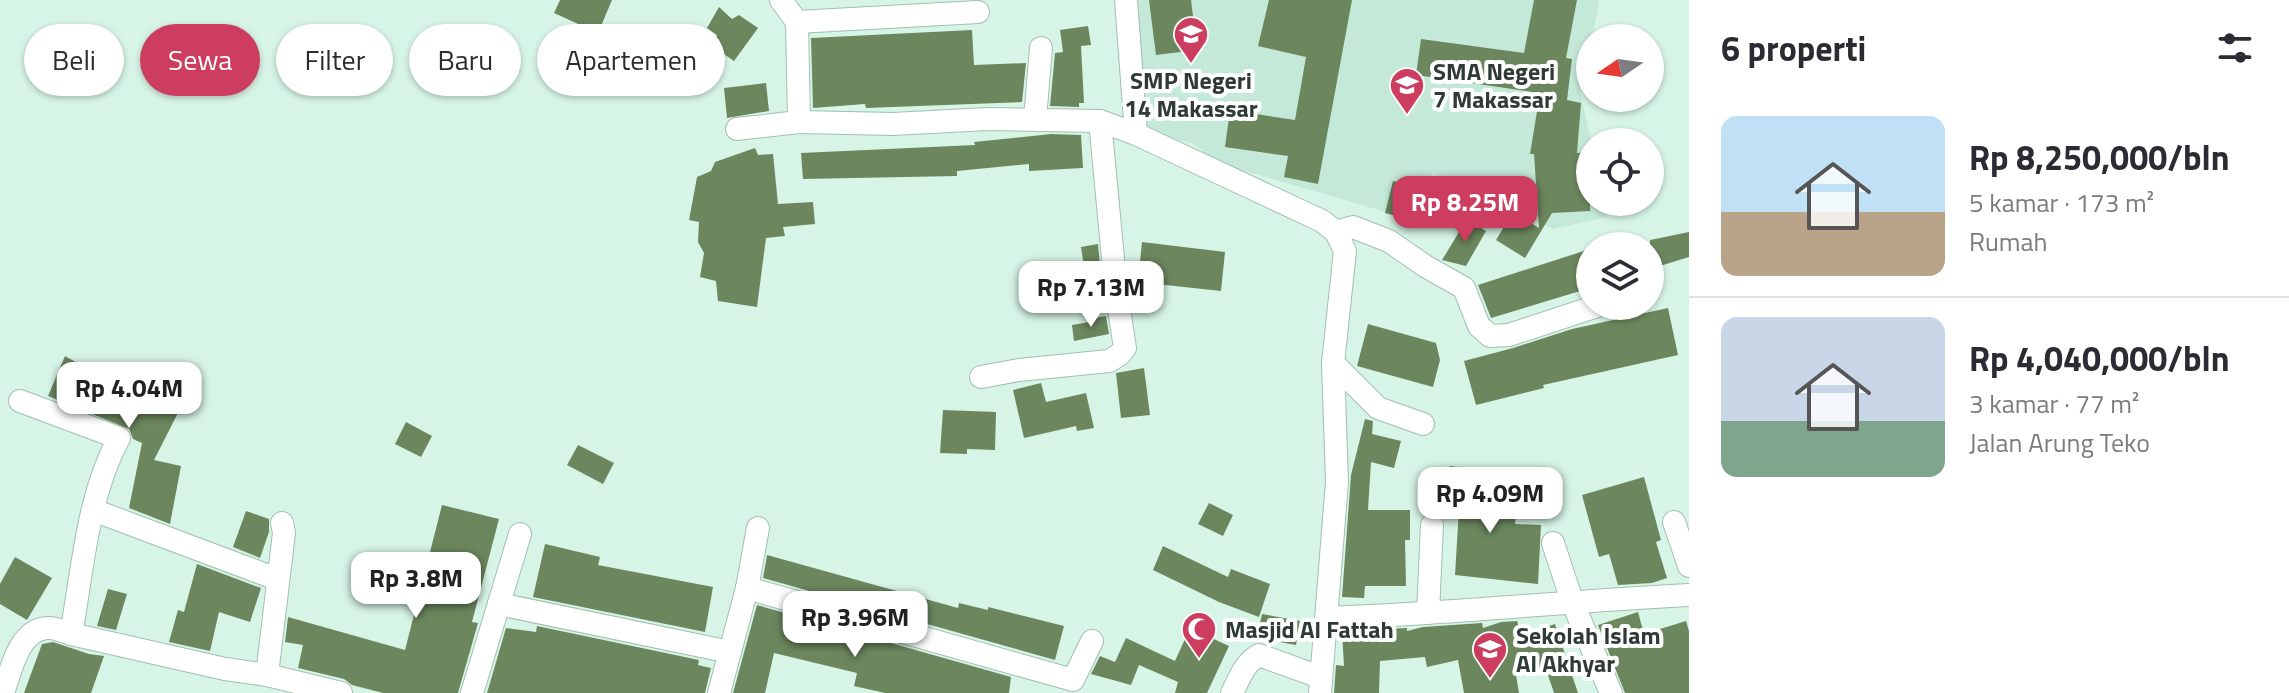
<!DOCTYPE html>
<html lang="id">
<head>
<meta charset="utf-8">
<style>
	body { margin:0; font-family:"Titillium Web",sans-serif; background:#f2f2f3; color:#2b2b33; height:100vh; display:flex; flex-direction:column; font-size:30px; white-space:nowrap }
	* { box-sizing:border-box; margin:0 }
	p { font-size:26px; color:#7c7c81 }
	.icon { flex:none; width:44px; height:44px; fill:none; stroke:currentColor; stroke-width:2; stroke-linecap:round; stroke-linejoin:round }
	.map { position:relative; flex:1; overflow:hidden }
	.sheet { display:flex; flex-direction:column; background:#fff; width:600px }
	.sheet>* { flex:none }
	.guide { position:absolute; left:24px; top:24px; width:760px; height:72px; display:flex; gap:16px }
	.needle { width:52px; rotate:257deg }
	.buttons { position:absolute; left:1576px; top:24px; display:grid; gap:16px }
	.buttons a { display:grid; place-items:center; width:88px; height:88px; border-radius:50%; background:#fff; box-shadow:0 2px 6px #0004; font-size:40px }
	.price { position:absolute; translate:-50% -68px; padding:0 18px; border-radius:16px; background:#fff; color:#222; font-size:26px; line-height:52px; filter:drop-shadow(0 2px 4px #0008) }
	.price::after { content:''; position:absolute; left:50%; top:48px; width:24px; height:18px; margin-left:-12px; background:inherit; clip-path:polygon(0 0,100% 0,50% 100%) }
	.price.on { background:#cc3d60; color:#fff }
	ul { padding:0; list-style:none }
	li { display:flex; align-items:center; gap:24px; height:200px; padding:0 32px }
	li+li { border-top:2px solid #e1e1e2 }
	li span { display:grid; place-items:center; flex:none; width:224px; height:160px; border-radius:16px; color:#555 }
	li>.icon { margin-inline-start:auto }
	span .icon { width:96px; height:96px; fill:#fffc; stroke-width:1 }
	li b { font-size:34px }
	h2 { display:flex; justify-content:space-between; align-items:center; height:96px; padding:0 32px; font-size:34px }
	.chip { padding:0 28px; border-radius:36px; background:#fff; box-shadow:0 2px 6px #0004; font-size:28px; line-height:72px }
	.chip.on { background:#cc3d60; color:#fff }
	main { display:flex; flex:1; min-height:0 }
	.map>svg:first-child { display:block }
	.built { fill:#c4e9d9 }
	.building { fill:#6c875e }
	.lines { fill:none; stroke-linecap:round; stroke-linejoin:round }
	.minor-casing { stroke:#a2bfb2; stroke-width:24 }
	.minor { stroke:#fff; stroke-width:22 }
	.labels { text-anchor:middle; dominant-baseline:central; stroke-width:8; stroke-linejoin:round; paint-order:stroke }
	.poi-label { font-size:24px; font-weight:bold; fill:#2f3b35; stroke:#fff; text-anchor:start }
</style>
</head>
<body>
<main>
<div class="map">
<svg width="1689" height="693" viewBox="0 0 1689 693">
	<rect width="100%" height="100%" fill="#d7f5e7"/>
	<polygon class="built" points="1131,0 1597,0 1599,5 1580,91 1591,142 1590,202 1604,202 1607,217 1553,229 1433,172 1416,221 1215,162 1194,144 1147,131"/>
	<g class="building">
		<polygon points="560,0 612,0 598,33 554,13"/>
		<polygon points="1149,0 1191,0 1197,50 1156,55"/>
		<polygon points="1269,0 1352,0 1318,184 1284,177 1288,156 1225,147 1230,110 1295,120 1306,57 1258,46"/>
		<polygon points="1534,0 1577,0 1566,58 1572,59 1567,100 1581,103 1577,153 1590,152 1590,211 1552,213 1525,258 1496,240 1513,212 1539,228 1534,154 1530,154 1540,93 1416,75 1421,39 1524,53"/>
		<polygon points="719,7 732,19 739,15 758,28 734,61 715,48 717,35 707,28"/>
		<polygon points="1088,26 1091,45 1081,46 1084,103 1079,103 1079,107 1050,106 1055,53 1063,52 1060,30"/>
		<polygon points="972,30 974,65 1026,63 1022,102 866,108 865,104 813,108 811,38"/>
		<polygon points="766,83 769,111 727,118 724,88"/>
		<polygon points="1051,134 1081,135 1083,168 1029,171 1029,164 957,171 957,176 803,179 801,153 975,145 974,142"/>
		<polygon points="755,148 758,155 773,154 778,204 813,202 815,224 783,227 785,236 766,238 757,307 718,301 716,281 700,277 704,253 698,242 699,222 689,220 697,177 711,171 715,162"/>
		<polygon points="1393,181 1424,188 1416,221 1385,213"/>
		<polygon points="1467,219 1486,231 1466,266 1442,260"/>
		<polygon points="1689,232 1689,257 1650,269 1650,240"/>
		<polygon points="1142,242 1225,252 1221,291 1138,282"/>
		<polygon points="1098,244 1100,264 1084,267 1081,247"/>
		<polygon points="1590,249 1590,288 1491,318 1478,285"/>
		<polygon points="1668,308 1678,355 1543,385 1544,388 1476,405 1464,361 1513,348 1572,329"/>
		<polygon points="1106,316 1109,334 1074,341 1072,325 1090,322 1090,319"/>
		<polygon points="1368,324 1436,343 1440,360 1433,387 1357,366"/>
		<polygon points="65,356 140,398 145,383 181,407 154,460 181,466 170,524 129,508 142,443 133,439 129,429 48,396"/>
		<polygon points="1144,368 1150,415 1121,418 1116,373"/>
		<polygon points="1041,383 1046,402 1086,393 1094,428 1077,431 1076,426 1024,438 1013,390"/>
		<polygon points="943,410 996,412 995,450 967,449 967,454 940,453"/>
		<polygon points="1365,419 1373,421 1372,434 1401,441 1394,468 1371,462 1368,510 1410,510 1410,540 1405,540 1406,586 1365,586 1364,598 1342,597 1351,475"/>
		<polygon points="406,422 432,436 421,457 395,444"/>
		<polygon points="578,445 614,463 603,484 567,465"/>
		<polygon points="1450,466 1485,471 1479,512 1516,515 1515,524 1541,525 1538,584 1455,575 1459,509 1444,506"/>
		<polygon points="1644,477 1661,540 1656,542 1667,578 1652,583 1618,585 1609,554 1599,557 1582,495"/>
		<polygon points="1209,503 1233,515 1223,536 1198,524"/>
		<polygon points="442,505 499,519 472,622 478,623 458,693 383,693 352,685 344,679 298,668 303,645 285,642 288,617 405,650"/>
		<polygon points="246,511 269,519 269,532 260,558 233,547"/>
		<polygon points="545,544 600,557 598,565 713,587 705,632 533,597"/>
		<polygon points="1163,546 1228,577 1231,569 1270,584 1259,617 1219,602 1153,570"/>
		<polygon points="767,555 958,608 959,603 988,610 988,607 1064,626 1055,660 763,578"/>
		<polygon points="15,557 52,578 27,620 0,604 0,584"/>
		<polygon points="197,564 261,588 250,622 219,612 210,651 169,642 178,610 184,612"/>
		<polygon points="108,589 127,594 116,630 97,626"/>
		<polygon points="757,605 1011,677 1009,693 885,693 854,686 857,673 774,653 765,693 733,693"/>
		<polygon points="1638,612 1644,634 1686,621 1689,631 1689,693 1625,693 1598,625"/>
		<polygon points="1262,614 1300,621 1296,645 1257,638"/>
		<polygon points="1517,621 1522,635 1555,624 1578,693 1554,693 1545,666 1516,675 1519,693 1464,693 1458,660 1427,667 1425,657 1380,661 1379,693 1334,693 1336,665 1344,666 1342,631 1407,628 1407,631 1423,627 1482,623 1483,628 1501,622"/>
		<polygon points="537,626 699,660 698,665 711,668 705,693 487,693 506,628 536,632"/>
		<polygon points="1190,628 1229,646 1207,693 1175,693 1178,682 1139,665 1131,685 1091,674 1100,656 1115,662 1126,638 1175,661"/>
		<polygon points="53,642 89,654 104,656 91,693 24,693 42,644"/>
	</g>
	<g class="lines">
		<g class="minor-casing">
			<g id="minor">
				<polyline points="781,0 797,22 799,122"/>
				<polyline points="1126,0 1136,134"/>
				<polyline points="797,22 978,12"/>
				<polyline points="1035,119 1041,48"/>
				<polyline points="737,129 799,122 893,124 988,119 1100,121 1136,134 1322,221 1336,232 1345,251 1333,363 1337,482 1320,693"/>
				<polyline points="1336,232 1353,227 1389,241 1425,266 1464,288 1479,326 1490,336 1509,335 1597,306"/>
				<polyline points="1333,363 1378,408 1423,424"/>
				<polyline points="981,377 1019,370 1109,361 1119,355 1125,348 1116,290 1100,121"/>
				<polyline points="93,510 277,579"/>
				<polyline points="1674,522 1689,566"/>
				<polyline points="282,523 284,533 267,675 341,693"/>
				<polyline points="1553,543 1572,601 1611,693"/>
				<polyline points="747,588 758,528"/>
				<polyline points="499,604 730,652"/>
				<polyline points="1428,613 1432,525"/>
				<path d="M1327,618C1448,614 1568,601 1689,595"/>
				<polyline points="71,634 225,669 267,675"/>
				<path d="M3,693C11,671 18,630 47,628C55,627 64,632 71,634C83,569 87,497 119,438L20,401"/>
				<polyline points="472,693 520,534"/>
				<polyline points="719,693 747,588 1073,680 1092,641"/>
				<path d="M1232,693C1239,679 1245,662 1259,655L1320,677"/>
			</g>
		</g>
		<use href="#minor" class="minor"/>
	</g>
	<defs>
		<g id="school-pin" transform="scale(1.8)"><path d="M0 17L-7.5 6A9.5 9.5 0 1 1 7.5 6Z" fill="#cc3d60" stroke="#fff"/><path d="M0-5L7-2L0 1L-7-2ZM-4 1L0 2.5L4 1V4Q0 6-4 4Z" fill="#fff"/></g>
		<g id="mosque-pin" transform="scale(1.8)"><path d="M0 17L-7.5 6A9.5 9.5 0 1 1 7.5 6Z" fill="#cc3d60" stroke="#fff"/><path d="M3.5-4.9A6 6 0 1 0 3.5 4.9A5 5 0 1 1 3.5-4.9Z" fill="#fff"/></g>
	</defs>
	<g fill-rule="evenodd">
		<use href="#school-pin" x="1191" y="34"/>
		<use href="#school-pin" x="1407" y="85"/>
		<use href="#mosque-pin" x="1199" y="629"/>
		<use href="#school-pin" x="1490" y="649"/>
	</g>
	<g class="labels">
		<g class="poi-label">
			<text x="1433" y="71">SMA Negeri<tspan x="1433" dy="28">7 Makassar</tspan></text>
			<text x="1191" y="80" text-anchor="middle">SMP Negeri<tspan x="1191" dy="28">14 Makassar</tspan></text>
			<text x="1225" y="629">Masjid Al Fattah</text>
			<text x="1516" y="635">Sekolah Islam<tspan x="1516" dy="28">Al Akhyar</tspan></text>
		</g>
	</g>
</svg>
<div class="buttons">
<a><svg class="needle" viewBox="-14 -14 28 28"><path d="M0-13l5 13h-10z" fill="#e53935"/><path d="M0 13l5-13h-10z" fill="#7c7c81"/></svg></a>
<a><svg class="icon" aria-label="locate" viewBox="0 0 24 24"><circle cx="12" cy="12" r="6"/><path d="M12 2v4M12 18v4M2 12h4M18 12h4"/></svg></a>
<a><svg class="icon" aria-label="layers" viewBox="0 0 24 24"><path d="M12 4l9 5-9 5-9-5zM3 14l9 5 9-5"/></svg></a>
</div>
<b class="price on" style="left:1465px;top:244px">Rp 8.25M</b>
<b class="price" style="left:1091px;top:329px">Rp 7.13M</b>
<b class="price" style="left:129px;top:430px">Rp 4.04M</b>
<b class="price" style="left:1490px;top:535px">Rp 4.09M</b>
<b class="price" style="left:416px;top:620px">Rp 3.8M</b>
<b class="price" style="left:855px;top:659px">Rp 3.96M</b>
<div class="guide">
<a class="chip">Beli</a>
<a class="chip on">Sewa</a>
<a class="chip">Filter</a>
<a class="chip">Baru</a>
<a class="chip">Apartemen</a>
</div>
</div>
<section class="sheet">
<h2>6 properti<svg class="icon" aria-label="filters" viewBox="0 0 24 24"><path d="M4 7h16M4 17h16"/><circle cx="9" cy="7" r="2"/><circle cx="15" cy="17" r="2"/></svg></h2>
<ul>
<li><span style="background:linear-gradient(#bfe0f5 60%,#b9a48a 0)"><svg class="icon" aria-label="home" viewBox="0 0 24 24"><path d="M3 11l9-7 9 7M6 9v11h12V9"/></svg></span><div><b>Rp 8,250,000/bln</b><p>5 kamar · 173 m²</p><p>Rumah</p></div></li>
<li><span style="background:linear-gradient(#c9d6e8 65%,#7fa58c 0)"><svg class="icon" aria-label="home" viewBox="0 0 24 24"><path d="M3 11l9-7 9 7M6 9v11h12V9"/></svg></span><div><b>Rp 4,040,000/bln</b><p>3 kamar · 77 m²</p><p>Jalan Arung Teko</p></div></li>
</ul>
</section>
</main>
</body>
</html>
